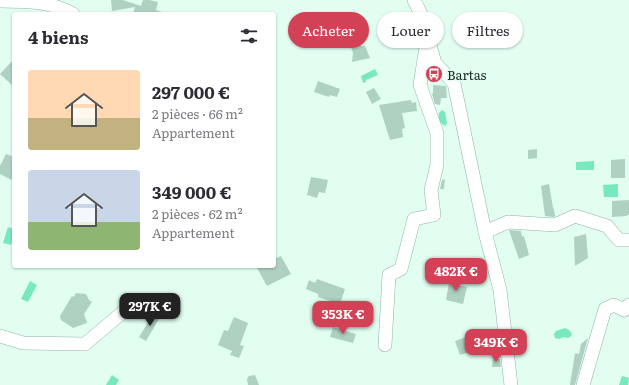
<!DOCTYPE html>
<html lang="fr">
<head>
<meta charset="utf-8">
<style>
	body { margin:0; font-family:Literata,serif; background:#f2f2f3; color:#2b2b33; height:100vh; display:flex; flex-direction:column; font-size:15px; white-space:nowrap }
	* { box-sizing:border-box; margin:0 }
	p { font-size:13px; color:#7c7c81 }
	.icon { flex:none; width:22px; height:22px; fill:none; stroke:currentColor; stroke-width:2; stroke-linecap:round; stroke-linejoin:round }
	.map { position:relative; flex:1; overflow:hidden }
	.sheet { position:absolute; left:12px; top:12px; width:264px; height:256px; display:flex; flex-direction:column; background:#fff; border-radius:4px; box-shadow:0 1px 3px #0004 }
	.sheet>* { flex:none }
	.hud { position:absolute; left:288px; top:12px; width:281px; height:36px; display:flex; gap:8px }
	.price { position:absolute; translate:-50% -34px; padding:0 9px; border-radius:8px; background:#d24156; color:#fff; font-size:13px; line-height:26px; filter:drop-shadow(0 1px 2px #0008) }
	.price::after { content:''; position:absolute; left:50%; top:24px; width:12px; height:9px; margin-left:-6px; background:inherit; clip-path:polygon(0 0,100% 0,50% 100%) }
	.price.current { background:#222; color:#fff }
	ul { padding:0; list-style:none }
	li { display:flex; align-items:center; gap:12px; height:100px; padding:0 16px }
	li span { display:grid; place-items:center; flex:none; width:112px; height:80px; border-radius:4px; color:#555 }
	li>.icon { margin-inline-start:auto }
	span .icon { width:48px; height:48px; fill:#fffc; stroke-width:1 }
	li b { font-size:17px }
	h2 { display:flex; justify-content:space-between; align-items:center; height:48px; padding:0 16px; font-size:17px }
	.tag { padding:0 14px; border-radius:18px; background:#fff; box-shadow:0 1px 3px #0004; font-size:14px; line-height:36px }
	.tag.current { background:#d24156; color:#fff }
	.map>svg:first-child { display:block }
	.water { fill:#78e8bd }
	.building { fill:#aed1c1 }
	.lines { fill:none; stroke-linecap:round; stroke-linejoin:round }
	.minor-casing { stroke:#91b2a4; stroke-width:14 }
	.minor { stroke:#fff; stroke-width:13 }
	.labels { text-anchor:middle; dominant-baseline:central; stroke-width:3.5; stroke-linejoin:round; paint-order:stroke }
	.poi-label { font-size:13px; fill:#202d28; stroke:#e1fef1; text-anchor:start }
</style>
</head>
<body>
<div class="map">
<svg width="629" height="385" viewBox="0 0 629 385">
	<rect width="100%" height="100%" fill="#e1fef1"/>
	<g class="water">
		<polygon points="375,69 378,75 366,80 366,82 363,83 361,76"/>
		<path d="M442,110L445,112L447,123L445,126C440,124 438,118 439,113Z"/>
		<polygon points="594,161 594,170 576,170 576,162"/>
		<polygon points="618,184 618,197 604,197 603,185"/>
		<polygon points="8,227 14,229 14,235 11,245 3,243"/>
		<polygon points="30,281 37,285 28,302 21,299"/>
		<polygon points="565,328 569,330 572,334 571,336 568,338 564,337 559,339 555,338 554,334 556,331"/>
		<polygon points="112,375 119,380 116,385 106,385"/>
		<polygon points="622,376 629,378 628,385 619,385"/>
	</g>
	<g class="building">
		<polygon points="111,0 123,0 141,6 143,0 149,0 158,2 156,10 162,12 161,14 133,14 135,7 112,11"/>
		<polygon points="360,44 361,46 365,46 370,58 352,62 353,53 351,47"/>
		<polygon points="14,59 14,87 0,74"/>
		<polygon points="318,81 340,89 337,97 330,95 329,97 314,92"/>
		<polygon points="433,85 446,86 447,98 441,98 440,105 435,104 432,94 433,93"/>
		<polygon points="374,88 381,99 372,104 366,92"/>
		<polygon points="411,100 412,103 416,102 417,111 402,113 405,128 402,129 403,137 390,140 379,105"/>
		<polygon points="537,149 537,158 528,159 528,150"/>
		<polygon points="6,154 14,157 14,181 0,174 0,166"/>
		<polygon points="625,159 625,178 611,178 611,160"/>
		<polygon points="311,177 328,180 325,193 319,192 317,198 307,195"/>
		<polygon points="445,179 444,189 440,189 442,180"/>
		<polygon points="549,184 553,208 554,209 555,216 554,217 545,216 541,186"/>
		<polygon points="629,200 629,215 627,215 627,216 612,217 612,201"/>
		<polygon points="509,230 521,231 522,237 524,236 529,255 519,259"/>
		<polygon points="586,234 588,258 575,266 574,237"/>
		<polygon points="281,256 291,274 267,286 256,266 274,266 274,259"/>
		<polygon points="450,277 459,279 457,285 467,287 463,304 446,300"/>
		<polygon points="317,279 345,289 340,304 318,297 318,294 306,289 309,280 315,283"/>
		<polygon points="76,293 86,294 89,300 92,302 84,314 87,323 73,328 61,320 60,316 72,296 74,297"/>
		<polygon points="154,313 160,317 146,341 139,337"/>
		<polygon points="234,317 248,323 240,345 244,346 239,358 230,355 232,351 218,345 224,330 228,331"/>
		<polygon points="333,327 356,334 353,343 330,337"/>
		<polygon points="469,336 469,338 475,336 479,349 460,355 455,341"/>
		<polygon points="588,338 575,385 570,385 575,353 579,354 581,344"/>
		<polygon points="493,359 500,359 501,367 492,367"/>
		<polygon points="255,375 259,385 248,385 247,379 249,376"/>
	</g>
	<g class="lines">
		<g class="minor-casing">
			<g id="minor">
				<polyline points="414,0 421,14 435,63 454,83 485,232 500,290 511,385"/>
				<path d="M0,1C26,1 50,1 73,14"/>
				<polyline points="485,232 508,222 555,225 575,216 607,226 619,240 629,240"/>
				<polyline points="0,336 23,343 85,344 123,312"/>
				<polyline points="385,345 389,275 401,269 414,219 434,215 431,190 437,165 437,133 420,85 427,41"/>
				<polyline points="583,385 605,309 614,305 624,310 629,305"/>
			</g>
		</g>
		<use href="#minor" class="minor"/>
	</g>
	<defs>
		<g id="bus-disc" transform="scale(0.9)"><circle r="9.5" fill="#d24156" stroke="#e1fef1"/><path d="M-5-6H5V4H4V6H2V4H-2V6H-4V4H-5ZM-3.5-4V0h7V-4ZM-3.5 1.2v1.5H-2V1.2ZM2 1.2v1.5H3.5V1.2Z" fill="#fff"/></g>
	</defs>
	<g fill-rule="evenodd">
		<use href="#bus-disc" x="434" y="74"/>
	</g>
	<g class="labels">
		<g class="poi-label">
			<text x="447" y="74">Bartas</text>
		</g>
	</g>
</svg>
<b class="price" style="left:456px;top:292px">482K €</b>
<b class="price current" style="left:150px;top:327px">297K €</b>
<b class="price" style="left:343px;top:335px">353K €</b>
<b class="price" style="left:496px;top:363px">349K €</b>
<div class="hud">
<a class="tag current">Acheter</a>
<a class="tag">Louer</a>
<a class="tag">Filtres</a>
</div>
<section class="sheet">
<h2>4 biens<svg class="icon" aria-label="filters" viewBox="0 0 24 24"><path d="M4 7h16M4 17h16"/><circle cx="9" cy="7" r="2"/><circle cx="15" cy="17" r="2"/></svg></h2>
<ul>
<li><span style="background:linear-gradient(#ffd9b3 60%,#c2b280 0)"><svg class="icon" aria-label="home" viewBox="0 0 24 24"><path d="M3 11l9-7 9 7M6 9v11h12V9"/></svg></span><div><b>297 000 €</b><p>2 pièces · 66 m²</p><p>Appartement</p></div></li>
<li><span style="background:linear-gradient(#c9d6e8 65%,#8fb573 0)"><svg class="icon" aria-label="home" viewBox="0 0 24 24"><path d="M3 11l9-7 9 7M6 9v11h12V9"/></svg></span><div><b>349 000 €</b><p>2 pièces · 62 m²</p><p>Appartement</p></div></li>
</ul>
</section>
</div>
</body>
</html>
